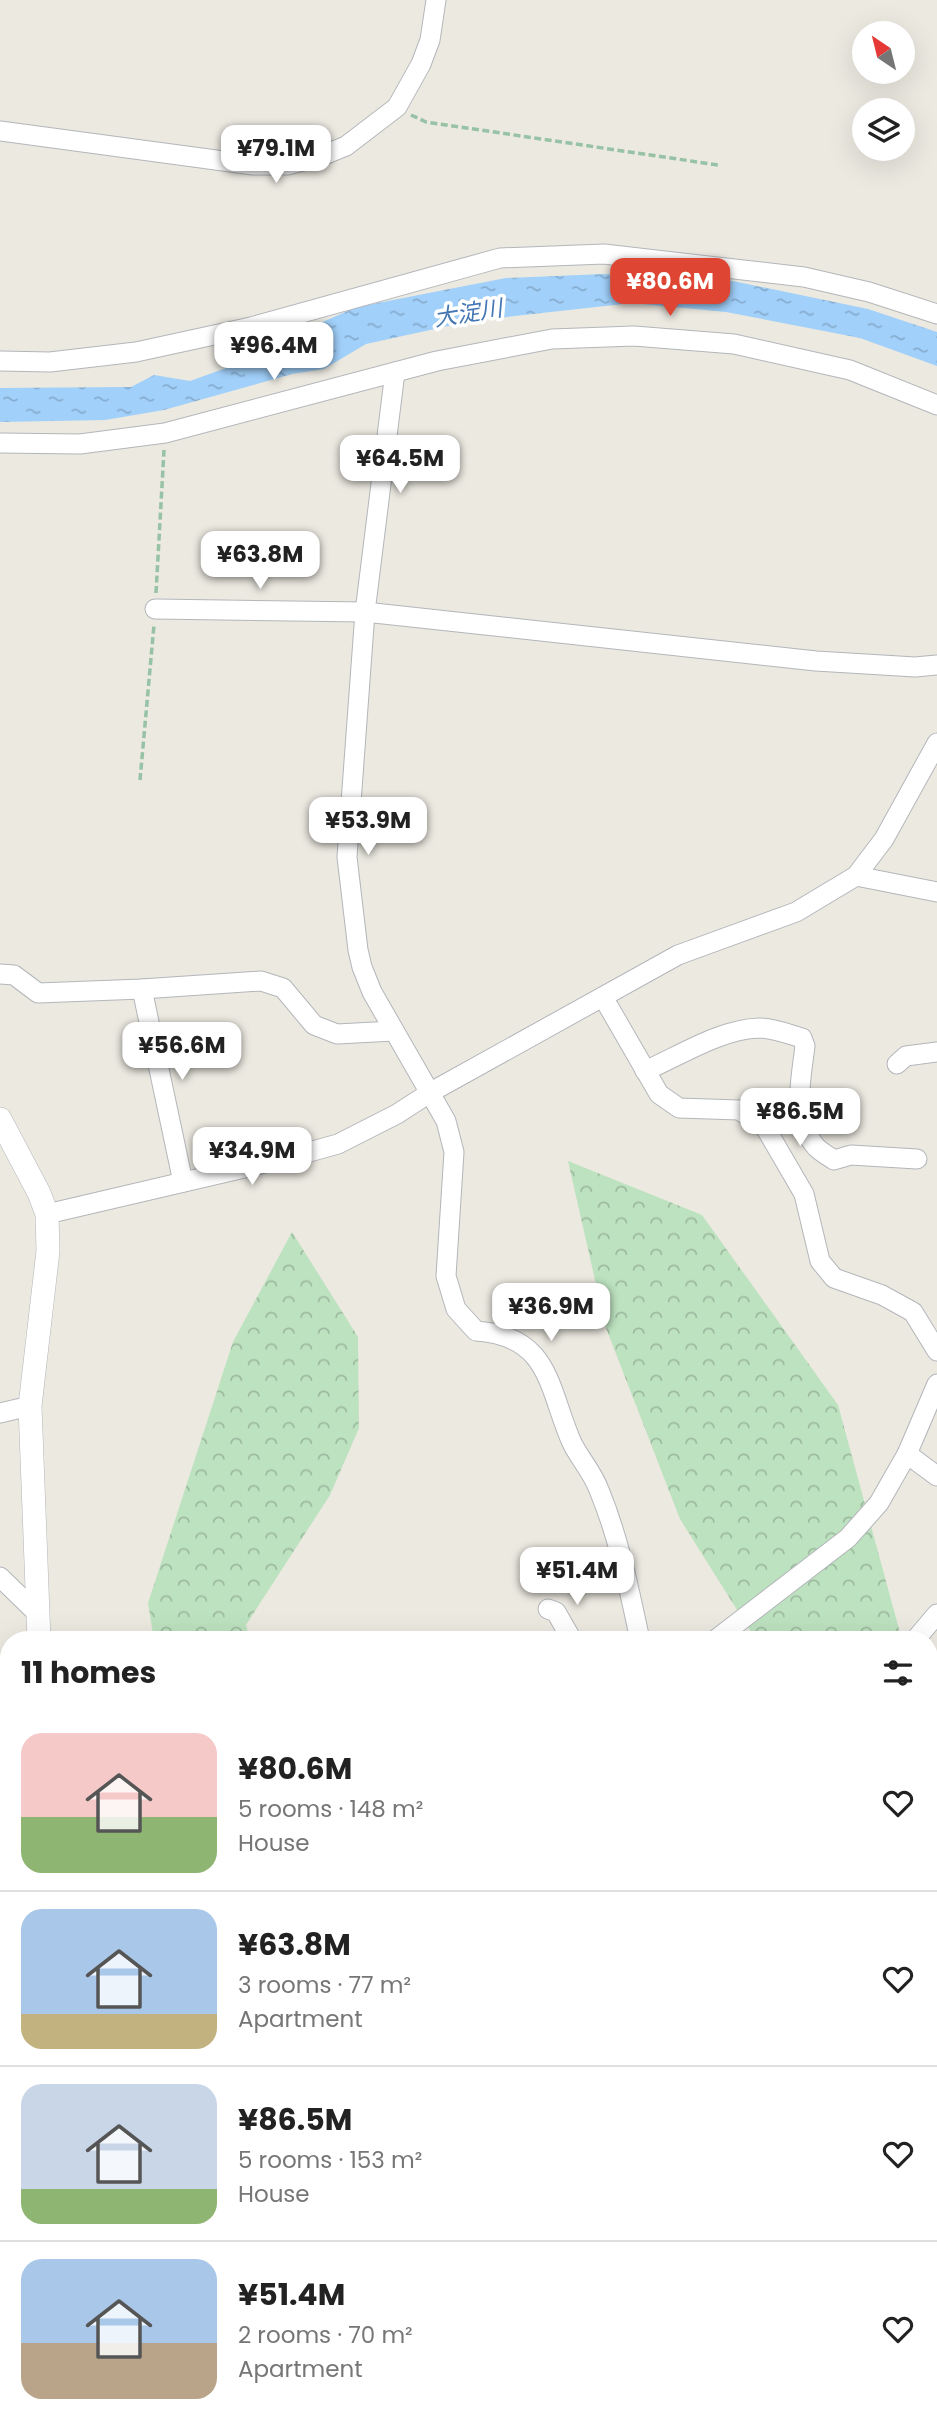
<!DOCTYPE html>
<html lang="en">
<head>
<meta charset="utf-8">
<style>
	body { margin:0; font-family:Poppins,"Noto Sans JP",sans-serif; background:#f2f2f2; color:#222; height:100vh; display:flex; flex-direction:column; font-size:26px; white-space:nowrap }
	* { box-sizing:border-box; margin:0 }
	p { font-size:23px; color:#767676 }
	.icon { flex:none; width:38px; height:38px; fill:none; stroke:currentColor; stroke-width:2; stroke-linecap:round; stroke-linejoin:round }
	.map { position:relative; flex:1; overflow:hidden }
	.details { position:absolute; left:0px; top:1631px; width:938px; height:800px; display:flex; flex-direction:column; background:#fff; border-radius:28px 28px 0 0; box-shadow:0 7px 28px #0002 }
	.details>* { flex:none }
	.needle { width:46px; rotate:325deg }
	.tools { position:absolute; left:852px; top:21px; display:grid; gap:14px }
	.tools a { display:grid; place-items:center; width:63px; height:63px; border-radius:50%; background:#fff; box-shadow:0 7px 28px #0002; font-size:35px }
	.price { position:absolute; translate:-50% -60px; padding:0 16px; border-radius:14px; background:#fff; color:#222; font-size:23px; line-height:46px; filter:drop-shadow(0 2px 4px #0008) }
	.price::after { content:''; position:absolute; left:50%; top:42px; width:21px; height:16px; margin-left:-10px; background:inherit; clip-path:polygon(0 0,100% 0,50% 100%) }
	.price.current { background:#de4633; color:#fff }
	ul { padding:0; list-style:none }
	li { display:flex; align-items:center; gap:21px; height:175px; padding:0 21px }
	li+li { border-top:2px solid #e0e0e0 }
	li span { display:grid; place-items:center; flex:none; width:196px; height:140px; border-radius:21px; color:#555 }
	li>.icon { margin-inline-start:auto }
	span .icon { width:84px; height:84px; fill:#fffc; stroke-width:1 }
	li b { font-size:30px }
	h2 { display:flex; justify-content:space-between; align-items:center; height:84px; padding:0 21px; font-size:30px }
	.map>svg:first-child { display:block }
	.forest { fill:url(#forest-crowns) }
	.water { fill:url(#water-ripples) }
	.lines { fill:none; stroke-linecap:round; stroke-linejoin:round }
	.minor-casing { stroke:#b3b6ba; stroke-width:21 }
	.tertiary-casing { stroke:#b3b6ba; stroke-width:24 }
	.secondary-casing { stroke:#b4b7bc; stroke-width:28 }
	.path { stroke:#97c2a5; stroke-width:3.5; stroke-dasharray:7 3.5; stroke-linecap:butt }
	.minor { stroke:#fff; stroke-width:19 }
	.tertiary { stroke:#fff; stroke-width:23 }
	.secondary { stroke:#fff; stroke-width:26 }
	.labels { text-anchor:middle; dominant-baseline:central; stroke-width:7; stroke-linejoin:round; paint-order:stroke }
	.water-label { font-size:23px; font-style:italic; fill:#4376b2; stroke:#fff }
</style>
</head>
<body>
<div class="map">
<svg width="937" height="2430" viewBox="0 0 937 2430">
	<defs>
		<pattern id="forest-crowns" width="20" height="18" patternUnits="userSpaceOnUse" patternTransform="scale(1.75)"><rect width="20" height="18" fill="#bde2bf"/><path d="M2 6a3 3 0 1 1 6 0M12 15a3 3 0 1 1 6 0" fill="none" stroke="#9dba9f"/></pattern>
		<pattern id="water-ripples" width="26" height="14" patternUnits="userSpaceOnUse" patternTransform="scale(1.75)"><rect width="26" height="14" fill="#a1d0fa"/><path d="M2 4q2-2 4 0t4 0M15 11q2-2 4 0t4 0" fill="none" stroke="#86acce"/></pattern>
	</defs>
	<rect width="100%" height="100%" fill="#ebe9e0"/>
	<g class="forest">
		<polygon points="568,1161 702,1215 838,1405 902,1640 756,1640 680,1519 606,1328"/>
		<polygon points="292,1232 358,1337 359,1428 330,1495 246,1625 250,1640 154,1640 148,1603 233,1342"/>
		<polygon points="929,1707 937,1719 937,1794 929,1790"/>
	</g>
	<polygon class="water" points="603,274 733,281 868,309 937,332 937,366 860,338 726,312 632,303 471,321 366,344 324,369 292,374 164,410 105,420 0,422 0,388 131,387 154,375 190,381 282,348 290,336 357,307 506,278"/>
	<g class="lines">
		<g class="minor-casing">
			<g id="minor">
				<polyline points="0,131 253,165 287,165 319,157 346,146 397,107 421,64 430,40 436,0"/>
				<polyline points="0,361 50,362 136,352 251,327 500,258 604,254 804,277 869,292 937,314"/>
				<path d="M395,372L365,612L347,857L358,950L362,967L372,992L446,1121L454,1152L446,1276L456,1309L476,1331C551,1336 548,1389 572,1443C580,1459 593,1473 599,1490C619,1538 629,1589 640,1640"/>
				<polyline points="0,443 80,444 165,433 437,361 552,339 634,336 734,344 850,370 937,405"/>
				<polyline points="155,609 365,612 816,661 915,667 937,665"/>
				<polyline points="856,876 937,892"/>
				<polyline points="0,974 14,975 38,993 142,989 261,981 283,988 314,1025 337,1034 394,1031"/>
				<polyline points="142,989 183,1182"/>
				<polyline points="603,997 659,1094 679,1108 739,1110 765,1127 804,1194 820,1261 834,1278 882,1295 913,1312 937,1351"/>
				<polyline points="897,1064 906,1056 937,1052"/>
				<path d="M645,1071C679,1056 721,1029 759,1028C773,1028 789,1034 802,1038L805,1046C801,1080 791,1118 816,1147C821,1152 828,1156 834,1160L851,1155L917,1159"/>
				<polyline points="47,1214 295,1156 338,1144 397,1114 431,1092 678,955 796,912 856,876 884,839 937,743"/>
				<polyline points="0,1413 30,1406"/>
				<polyline points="907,1454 937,1476"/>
				<polyline points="0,1577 37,1613"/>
				<polyline points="548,1609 556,1612 572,1640"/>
				<polyline points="715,1640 848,1538 879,1503 907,1454 937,1384"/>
				<polyline points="915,1640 937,1614"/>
				<polyline points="0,1704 9,1703"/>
				<polyline points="0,1806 9,1801"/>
				<polyline points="929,1907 937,1912"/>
				<polyline points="380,2422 385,2430"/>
			</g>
		</g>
		<g class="tertiary-casing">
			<g id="tertiary">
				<polyline points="0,1119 39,1193 47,1214 48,1251 30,1406 39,1640"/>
				<polyline points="582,2422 599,2430"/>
			</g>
		</g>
		<g class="secondary-casing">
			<g id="secondary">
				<polyline points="0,2159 9,2162"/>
				<polyline points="929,2253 937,2254"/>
			</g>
		</g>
		<g class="path">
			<polyline points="411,115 426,122 718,165"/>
			<polyline points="156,593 164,450"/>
			<polyline points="140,780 154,625"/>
			<polyline points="827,2430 830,2422"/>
		</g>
		<use href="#minor" class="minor"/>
		<use href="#tertiary" class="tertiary"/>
		<use href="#secondary" class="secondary"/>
	</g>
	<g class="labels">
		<g class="water-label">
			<text transform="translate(468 313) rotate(-9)">大淀川</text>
		</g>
	</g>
</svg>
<div class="tools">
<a><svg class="needle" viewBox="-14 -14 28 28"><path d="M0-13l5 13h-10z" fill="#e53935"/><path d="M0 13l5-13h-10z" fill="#767676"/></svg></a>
<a><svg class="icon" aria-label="layers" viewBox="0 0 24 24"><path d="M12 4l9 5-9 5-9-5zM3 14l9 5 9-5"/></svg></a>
</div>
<b class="price" style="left:276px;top:185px">¥79.1M</b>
<b class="price current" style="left:670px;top:318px">¥80.6M</b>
<b class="price" style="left:274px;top:382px">¥96.4M</b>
<b class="price" style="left:400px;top:495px">¥64.5M</b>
<b class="price" style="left:260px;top:591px">¥63.8M</b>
<b class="price" style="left:368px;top:857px">¥53.9M</b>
<b class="price" style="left:182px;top:1082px">¥56.6M</b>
<b class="price" style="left:800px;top:1148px">¥86.5M</b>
<b class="price" style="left:252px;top:1187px">¥34.9M</b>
<b class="price" style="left:551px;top:1343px">¥36.9M</b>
<b class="price" style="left:577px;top:1607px">¥51.4M</b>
<section class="details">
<h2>11 homes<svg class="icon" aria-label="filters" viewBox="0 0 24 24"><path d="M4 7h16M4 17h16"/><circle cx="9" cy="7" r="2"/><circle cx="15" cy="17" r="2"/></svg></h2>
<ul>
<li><span style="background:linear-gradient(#f6c9c9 60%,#8fb573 0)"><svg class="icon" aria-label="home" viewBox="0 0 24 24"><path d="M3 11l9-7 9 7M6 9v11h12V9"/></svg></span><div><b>¥80.6M</b><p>5 rooms · 148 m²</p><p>House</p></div><svg class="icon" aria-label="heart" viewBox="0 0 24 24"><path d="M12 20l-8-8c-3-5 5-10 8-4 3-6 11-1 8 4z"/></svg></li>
<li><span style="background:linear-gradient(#a9c7e8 75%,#c2b280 0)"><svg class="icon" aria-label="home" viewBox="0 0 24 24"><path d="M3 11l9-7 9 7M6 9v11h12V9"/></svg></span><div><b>¥63.8M</b><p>3 rooms · 77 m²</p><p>Apartment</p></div><svg class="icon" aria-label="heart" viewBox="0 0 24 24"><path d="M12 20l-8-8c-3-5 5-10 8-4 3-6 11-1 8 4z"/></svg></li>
<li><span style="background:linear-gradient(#c9d6e8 75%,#8fb573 0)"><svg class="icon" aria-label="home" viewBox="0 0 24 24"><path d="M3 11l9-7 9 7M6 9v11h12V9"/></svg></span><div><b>¥86.5M</b><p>5 rooms · 153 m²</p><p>House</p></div><svg class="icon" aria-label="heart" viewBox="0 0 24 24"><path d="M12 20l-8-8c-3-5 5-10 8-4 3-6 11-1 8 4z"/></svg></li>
<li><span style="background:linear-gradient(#a9c7e8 60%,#b9a48a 0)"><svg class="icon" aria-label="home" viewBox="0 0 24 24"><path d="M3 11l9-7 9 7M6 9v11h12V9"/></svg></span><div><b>¥51.4M</b><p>2 rooms · 70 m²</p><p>Apartment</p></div><svg class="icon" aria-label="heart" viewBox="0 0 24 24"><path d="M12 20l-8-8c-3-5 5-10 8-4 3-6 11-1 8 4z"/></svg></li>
</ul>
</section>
</div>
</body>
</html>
